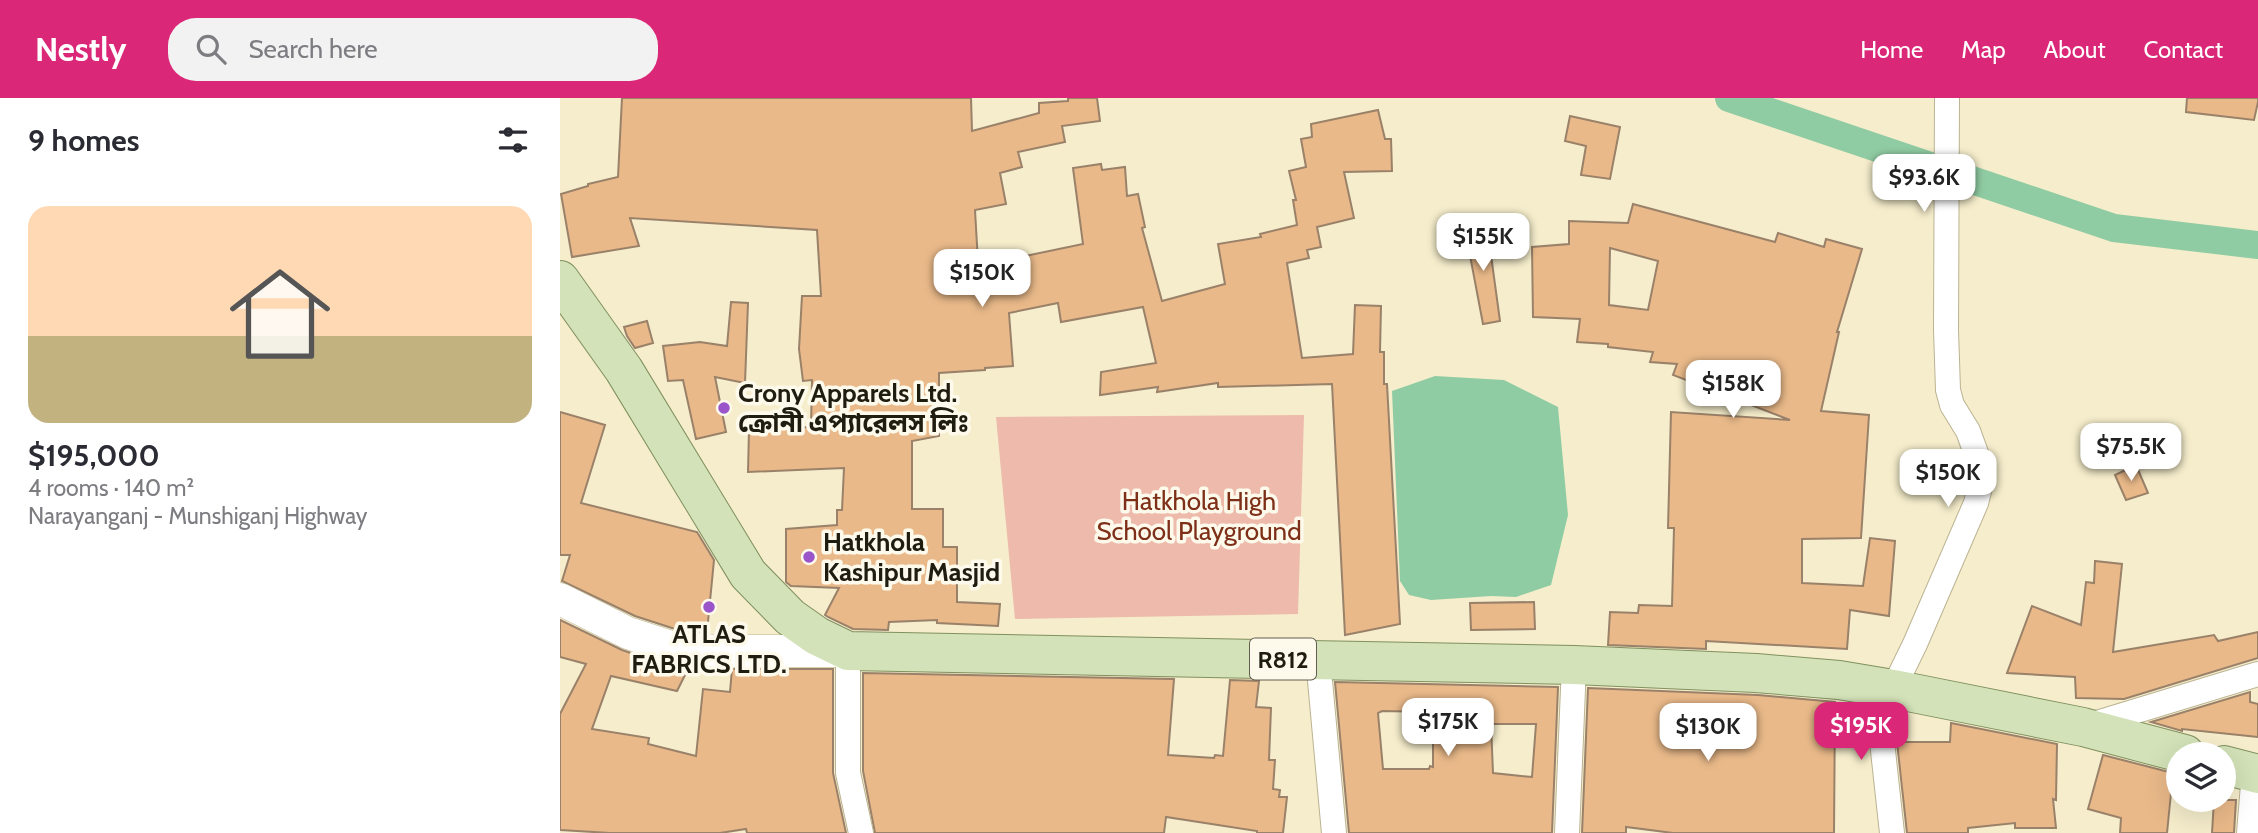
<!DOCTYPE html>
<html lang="en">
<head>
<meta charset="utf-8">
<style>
	body { margin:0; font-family:Cabin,"Noto Sans Bengali",sans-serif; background:#f2f2f3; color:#2b2b33; height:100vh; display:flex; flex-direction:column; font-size:26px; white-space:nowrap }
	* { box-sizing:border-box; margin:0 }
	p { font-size:23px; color:#7c7c81 }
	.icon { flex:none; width:38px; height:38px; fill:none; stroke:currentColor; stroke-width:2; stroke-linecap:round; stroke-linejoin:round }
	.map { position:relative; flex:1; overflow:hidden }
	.drawer { display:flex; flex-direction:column; background:#fff; width:560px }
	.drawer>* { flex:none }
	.controls { position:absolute; left:1606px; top:644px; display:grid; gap:14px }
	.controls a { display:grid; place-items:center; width:70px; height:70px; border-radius:50%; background:#fff; box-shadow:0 7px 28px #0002; font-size:35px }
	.price { position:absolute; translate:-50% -60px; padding:0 16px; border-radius:14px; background:#fff; color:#222; font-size:23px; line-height:46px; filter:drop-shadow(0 2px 4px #0008) }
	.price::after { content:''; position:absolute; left:50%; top:42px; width:21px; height:16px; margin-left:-10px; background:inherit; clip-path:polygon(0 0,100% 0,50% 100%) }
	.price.selected { background:#db2777; color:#fff }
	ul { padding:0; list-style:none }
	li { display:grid; align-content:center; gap:14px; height:371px; padding:0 28px }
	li+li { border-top:2px solid #e1e1e2 }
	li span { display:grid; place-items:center; height:217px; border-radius:21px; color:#555 }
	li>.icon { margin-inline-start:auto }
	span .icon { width:126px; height:126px; fill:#fffc; stroke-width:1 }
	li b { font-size:30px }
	h2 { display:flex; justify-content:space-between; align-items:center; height:84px; padding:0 28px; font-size:30px }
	header { display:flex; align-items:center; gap:42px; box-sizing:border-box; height:98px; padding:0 35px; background:#db2777; color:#fff }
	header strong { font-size:33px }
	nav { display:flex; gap:38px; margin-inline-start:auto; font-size:24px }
	.search { width:490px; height:63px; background:#f2f2f3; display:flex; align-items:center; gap:18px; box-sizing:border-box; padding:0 24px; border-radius:28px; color:#7c7c81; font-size:26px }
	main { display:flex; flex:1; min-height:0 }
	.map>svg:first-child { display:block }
	.green { fill:#edbaab }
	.water { fill:#90cca3 }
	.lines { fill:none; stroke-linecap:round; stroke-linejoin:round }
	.canal { stroke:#90cca3; stroke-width:28 }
	.building { fill:#e9b989; stroke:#9a8169; stroke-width:2; fill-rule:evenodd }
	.minor-casing { stroke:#bbb392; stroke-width:26 }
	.tertiary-casing { stroke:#bbb392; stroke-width:33 }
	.primary-casing { stroke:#80905f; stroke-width:40 }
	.minor { stroke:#fff; stroke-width:24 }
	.tertiary { stroke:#fff; stroke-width:32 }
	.primary { stroke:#d3e2b8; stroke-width:38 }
	.poi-dot { fill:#9a55ca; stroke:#fdfaec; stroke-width:2.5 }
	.labels { text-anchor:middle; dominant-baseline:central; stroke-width:7; stroke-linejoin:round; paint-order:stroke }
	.shield { fill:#fdfaec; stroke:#625f52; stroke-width:2 }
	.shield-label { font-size:24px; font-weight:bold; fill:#1f1c10 }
	.poi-label { font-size:26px; font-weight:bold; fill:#1f1c10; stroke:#fdfaec; text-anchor:start }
	.park-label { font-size:26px; fill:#7e2f18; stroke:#fdfaec }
</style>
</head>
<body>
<header>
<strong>Nestly</strong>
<div class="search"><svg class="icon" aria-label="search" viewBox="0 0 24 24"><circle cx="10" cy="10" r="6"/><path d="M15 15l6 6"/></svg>Search here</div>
<nav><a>Home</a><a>Map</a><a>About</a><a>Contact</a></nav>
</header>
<main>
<section class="drawer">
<h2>9 homes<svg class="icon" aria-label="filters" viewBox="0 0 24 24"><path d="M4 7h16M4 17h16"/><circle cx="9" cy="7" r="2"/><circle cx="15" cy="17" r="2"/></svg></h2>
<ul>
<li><span style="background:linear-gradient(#ffd9b3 60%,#c2b280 0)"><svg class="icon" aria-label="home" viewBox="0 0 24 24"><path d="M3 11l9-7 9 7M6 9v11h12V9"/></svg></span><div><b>$195,000</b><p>4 rooms · 140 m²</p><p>Narayanganj - Munshiganj Highway</p></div></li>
</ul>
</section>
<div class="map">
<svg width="1698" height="735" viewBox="0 0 1698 735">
	<rect width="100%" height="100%" fill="#f5edcb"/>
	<polygon class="green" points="744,317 738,516 455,521 436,319"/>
	<polygon class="water" points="875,278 944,282 998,309 1008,417 991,487 956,499 931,498 871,502 849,497 840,483 832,293"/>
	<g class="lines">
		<polyline class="canal" points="1169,0 1554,130 1698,147"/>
	</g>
	<g class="building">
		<polygon points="62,0 411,0 412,33 479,15 479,5 508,3 508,0 537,0 540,23 502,28 505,44 458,54 462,69 440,75 446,106 415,112 418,164 446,162 523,146 513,70 541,66 542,72 565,69 567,98 578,96 585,129 582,130 602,203 665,186 658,146 701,139 700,136 737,127 733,102 736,102 729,73 746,69 741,41 752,39 751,26 818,12 825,41 831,41 832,73 784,74 794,120 757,129 761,149 747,152 749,160 727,165 742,260 793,256 795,207 821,208 820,254 824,254 824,286 827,286 840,526 785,537 772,286 658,289 658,285 597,294 598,289 540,297 541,274 596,265 583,209 501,224 498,205 449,215 453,268 425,270 425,272 379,275 379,338 352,343 352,411 383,411 383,449 397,449 397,504 440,506 438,528 377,525 377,522 329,524 328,532 293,531 268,519 265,517 279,490 231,488 226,484 226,431 277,427 277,412 282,412 284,370 188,374 189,332 251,329 252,282 243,283 239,251 242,198 261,198 257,132 70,120 79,148 12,159 1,96 28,88 28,86 58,79"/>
		<polygon points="1627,0 1698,0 1698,4 1694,22 1626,14"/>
		<polygon points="1010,18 1060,29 1050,81 1021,77 1026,48 1005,43"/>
		<path d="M1073,106L1215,144L1218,135L1264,149L1266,141L1302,151L1277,234H1279L1261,313L1309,317L1301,440L1242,441V485L1303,488L1310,440L1335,443L1329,518L1290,512L1287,551L1146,543V551L1048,547L1050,514L1078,515L1079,507L1112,508L1114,430H1108L1111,314L1230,322L1113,277L1117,266L1090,264L1093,254L1048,249V246L1017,244L1020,221L973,219L972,149L1009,146V123L1068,125ZM1050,150L1098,163L1088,212L1049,207Z"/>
		<polygon points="927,128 940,223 923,226 905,131"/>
		<polygon points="171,204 188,205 185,285 155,279 166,334 136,341 123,282 108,283 103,248 140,244 167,248"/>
		<polygon points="87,223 93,245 75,250 67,238 64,229"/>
		<polygon points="0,314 45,327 21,405 137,434 154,462 147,534 115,531 75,518 2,483 10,457 0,457"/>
		<polygon points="1576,367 1588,395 1566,402 1555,377"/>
		<polygon points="1535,463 1562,466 1553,554 1654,537 1658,543 1698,534 1698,560 1564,601 1516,600 1515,579 1447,575 1472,508 1521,527 1526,484 1534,485"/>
		<polygon points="974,504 975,531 911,532 910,505"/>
		<polygon points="0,522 62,552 106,567 129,569 117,593 51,578 32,631 89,640 88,646 136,658 143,591 170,594 172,571 273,571 273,675 286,735 187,735 186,731 160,735 50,735 0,732 0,616 26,566 0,559"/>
		<polygon points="303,575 614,581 608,657 654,660 655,657 663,658 670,582 699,583 696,609 711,610 709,662 715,662 713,691 720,692 719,699 727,699 723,735 697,735 697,733 606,719 604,735 315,735 303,673"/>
		<path d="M775,584L998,589L992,735H789ZM822,613L873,614V669L870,668L869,671H823L818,615ZM931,626H976L972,679L933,675Z"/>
		<polygon points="1028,590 1198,597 1275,604 1274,735 1113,735 1066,729 1066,735 1022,735"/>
		<polygon points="1690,594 1690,604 1698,606 1698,639 1622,631 1622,633 1591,624"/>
		<polygon points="1391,625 1497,646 1496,702 1493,701 1496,730 1455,730 1455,725 1408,730 1408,735 1347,735 1337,644 1390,644"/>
		<polygon points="1543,657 1613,675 1607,735 1560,735 1561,720 1528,711"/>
		<polygon points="1654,702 1676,702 1674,735 1652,735"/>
	</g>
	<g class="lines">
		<g class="minor-casing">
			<g id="minor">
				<polyline points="288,553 288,675 301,735"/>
				<polyline points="758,561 774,735"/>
				<polyline points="1316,589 1332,735"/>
				<polyline points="1333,591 1355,546 1416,405 1422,381 1416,355 1408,333 1392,307 1388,292 1386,232 1387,0"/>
				<polyline points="1527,628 1698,576"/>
				<polyline points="1007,735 1014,567"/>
				<polyline points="1689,735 1694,675"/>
			</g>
		</g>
		<g class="tertiary-casing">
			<polyline id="tertiary" points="0,501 68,535 111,549 156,553 288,553"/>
		</g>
		<g class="primary-casing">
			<g id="primary">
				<polyline points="0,182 64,272 188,476 230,519 257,538 288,553 1014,567 1196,575 1279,582 1333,591 1523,629 1625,656"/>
				<polyline points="1664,667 1698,676"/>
			</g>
		</g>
		<use href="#minor" class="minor"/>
		<use href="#tertiary" class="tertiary"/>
		<use href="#primary" class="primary"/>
	</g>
	<g class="poi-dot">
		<circle cx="164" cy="310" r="7"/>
		<circle cx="249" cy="459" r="7"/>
		<circle cx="149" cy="509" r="7"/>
	</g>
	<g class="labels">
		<rect class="shield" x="690" y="540.5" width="66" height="41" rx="5"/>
		<g class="shield-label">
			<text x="723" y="561">R812</text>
		</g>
		<g class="poi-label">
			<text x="178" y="295">Crony Apparels Ltd.<tspan x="178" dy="30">ক্রোনী এপ্যারেলস লিঃ</tspan></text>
			<text x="263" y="444">Hatkhola<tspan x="263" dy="30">Kashipur Masjid</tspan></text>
			<text x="149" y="536" text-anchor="middle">ATLAS<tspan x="149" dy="30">FABRICS LTD.</tspan></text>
		</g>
		<g class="park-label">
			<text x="639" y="403">Hatkhola High<tspan x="639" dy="30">School Playground</tspan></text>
		</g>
	</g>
</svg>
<div class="controls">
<a><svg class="icon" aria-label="layers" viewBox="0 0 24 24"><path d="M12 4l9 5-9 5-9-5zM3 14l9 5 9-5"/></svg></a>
</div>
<b class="price" style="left:1364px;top:116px">$93.6K</b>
<b class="price" style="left:923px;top:175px">$155K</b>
<b class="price" style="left:422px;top:211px">$150K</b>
<b class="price" style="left:1173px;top:322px">$158K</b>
<b class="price" style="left:1571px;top:385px">$75.5K</b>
<b class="price" style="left:1388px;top:411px">$150K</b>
<b class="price" style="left:888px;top:660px">$175K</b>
<b class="price selected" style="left:1301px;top:664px">$195K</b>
<b class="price" style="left:1148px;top:665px">$130K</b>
</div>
</main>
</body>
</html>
